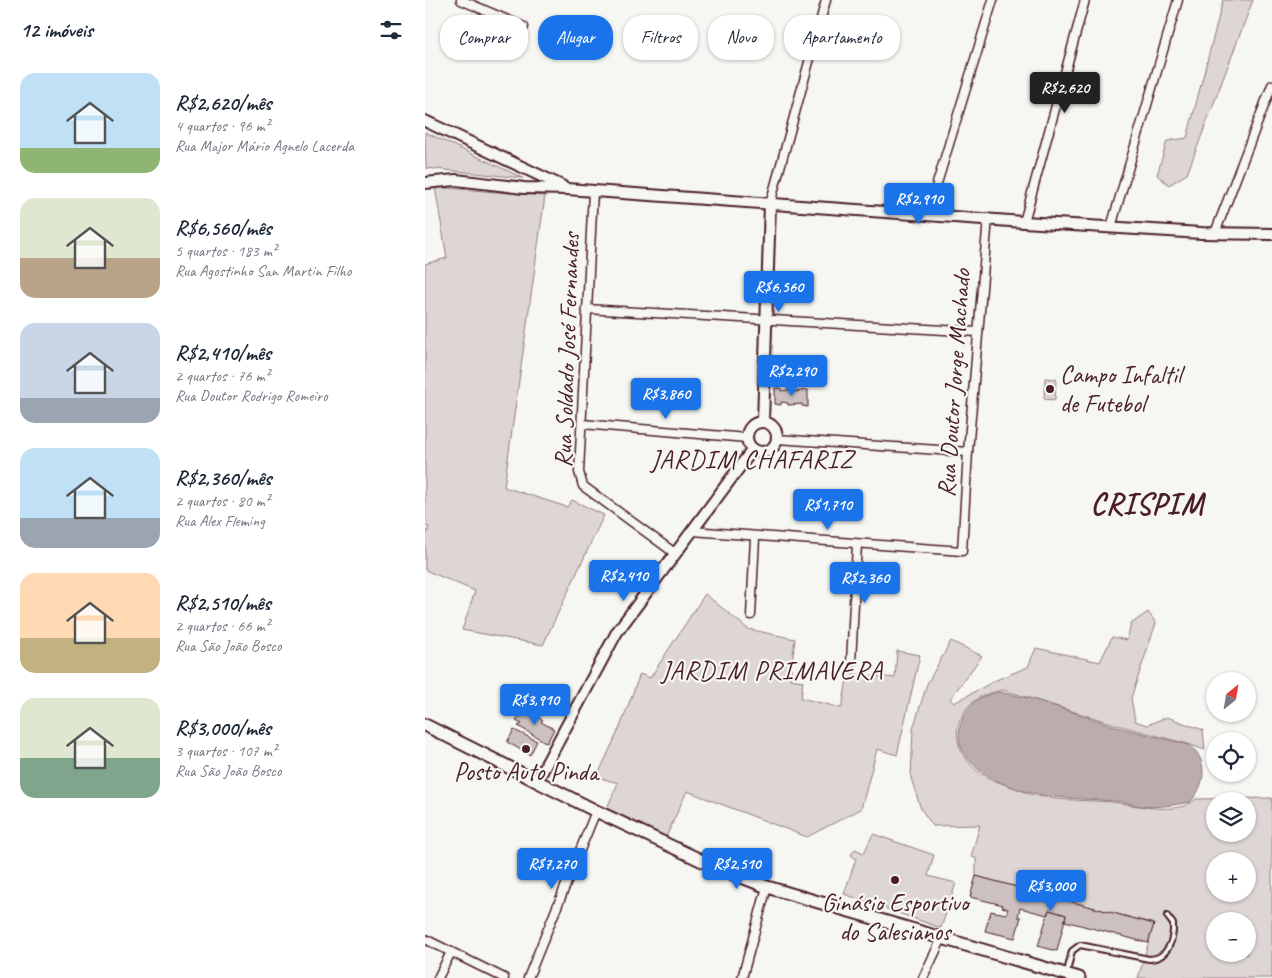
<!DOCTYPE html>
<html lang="pt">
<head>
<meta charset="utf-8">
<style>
	body { margin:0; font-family:Caveat,sans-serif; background:#f2f2f3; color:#1f2937; height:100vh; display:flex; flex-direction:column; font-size:19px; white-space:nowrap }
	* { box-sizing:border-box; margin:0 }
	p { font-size:16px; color:#747a83 }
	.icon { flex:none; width:28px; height:28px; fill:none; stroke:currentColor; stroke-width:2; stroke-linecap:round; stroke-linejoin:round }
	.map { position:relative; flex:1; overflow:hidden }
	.side { display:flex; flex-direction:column; background:#fff; width:425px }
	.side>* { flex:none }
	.guide { position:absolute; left:15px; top:15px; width:475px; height:45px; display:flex; gap:10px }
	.needle { width:32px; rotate:30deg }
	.tools { position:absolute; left:781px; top:672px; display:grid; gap:10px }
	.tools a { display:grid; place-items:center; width:50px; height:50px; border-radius:50%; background:#fff; box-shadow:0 1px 4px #0004; font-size:25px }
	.price { position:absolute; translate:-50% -42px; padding:0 11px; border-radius:5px; background:#1a73e8; color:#fff; font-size:16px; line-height:32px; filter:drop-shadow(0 1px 2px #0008) }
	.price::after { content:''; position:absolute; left:50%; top:30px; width:15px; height:11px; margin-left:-8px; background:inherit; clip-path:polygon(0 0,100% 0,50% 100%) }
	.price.active { background:#222; color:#fff }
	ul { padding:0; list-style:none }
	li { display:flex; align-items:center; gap:15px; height:125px; padding:0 20px }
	li span { display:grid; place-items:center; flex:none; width:140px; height:100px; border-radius:15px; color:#555 }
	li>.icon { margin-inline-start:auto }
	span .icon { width:60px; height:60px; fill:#fffc; stroke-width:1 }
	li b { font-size:21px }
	h2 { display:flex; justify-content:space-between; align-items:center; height:60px; padding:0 20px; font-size:21px }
	.chip { padding:0 18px; border-radius:20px; background:#fff; box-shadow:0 1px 4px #0004; font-size:18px; line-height:45px }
	.chip.active { background:#1a73e8; color:#fff }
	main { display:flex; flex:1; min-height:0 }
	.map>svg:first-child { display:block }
	.green { fill:#ddd6d5; stroke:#947a80; fill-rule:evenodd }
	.water { fill:#bbadae; stroke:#8e747a }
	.building { fill:#ccc1c0; stroke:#4a1f2b }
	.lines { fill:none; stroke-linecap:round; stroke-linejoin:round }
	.service-casing { stroke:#4a1f2b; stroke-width:8 }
	.minor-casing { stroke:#4a1f2b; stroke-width:11 }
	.tertiary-casing { stroke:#4a1f2b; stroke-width:14 }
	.secondary-casing { stroke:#4a1f2b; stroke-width:15 }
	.service { stroke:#f6f6f2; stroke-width:4 }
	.minor { stroke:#f6f6f2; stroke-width:8 }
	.tertiary { stroke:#f6f6f2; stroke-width:10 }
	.secondary { stroke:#f6f6f2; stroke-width:11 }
	.poi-dot { fill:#4a1f2b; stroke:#f6f6f2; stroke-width:2 }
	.labels { text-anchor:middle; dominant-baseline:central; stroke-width:4.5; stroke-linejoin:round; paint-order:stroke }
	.street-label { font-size:25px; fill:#4a1f2b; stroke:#f6f6f2 }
	.poi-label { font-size:25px; fill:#4a1f2b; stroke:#f6f6f2 }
	.neighbourhood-label { font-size:26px; letter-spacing:1px; fill:#4a1f2b; stroke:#f6f6f2 }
	.district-label { font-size:30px; font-weight:bold; letter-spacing:1px; fill:#4a1f2b; stroke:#f6f6f2 }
</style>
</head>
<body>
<main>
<section class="side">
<h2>12 imóveis<svg class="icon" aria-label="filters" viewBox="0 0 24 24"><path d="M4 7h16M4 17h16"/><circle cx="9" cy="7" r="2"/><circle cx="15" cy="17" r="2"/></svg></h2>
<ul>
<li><span style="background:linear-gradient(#bfe0f5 75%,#8fb573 0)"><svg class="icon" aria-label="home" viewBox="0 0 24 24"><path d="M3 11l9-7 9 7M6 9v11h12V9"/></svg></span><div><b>R$2,620/mês</b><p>4 quartos · 96 m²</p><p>Rua Major Mário Agnelo Lacerda</p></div></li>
<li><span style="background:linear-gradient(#dfe7d0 60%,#b9a48a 0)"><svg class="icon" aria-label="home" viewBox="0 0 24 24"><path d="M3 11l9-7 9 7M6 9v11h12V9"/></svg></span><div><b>R$6,560/mês</b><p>5 quartos · 183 m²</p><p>Rua Agostinho San Martin Filho</p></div></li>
<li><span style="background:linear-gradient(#c9d6e8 75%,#9aa5b1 0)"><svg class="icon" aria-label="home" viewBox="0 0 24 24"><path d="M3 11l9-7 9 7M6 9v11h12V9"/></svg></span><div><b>R$2,410/mês</b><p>2 quartos · 76 m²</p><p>Rua Doutor Rodrigo Romeiro</p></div></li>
<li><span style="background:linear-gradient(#bfe0f5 70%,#9aa5b1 0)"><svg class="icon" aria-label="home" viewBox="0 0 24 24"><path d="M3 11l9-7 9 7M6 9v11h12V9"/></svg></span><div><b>R$2,360/mês</b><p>2 quartos · 80 m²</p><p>Rua Alex Fleming</p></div></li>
<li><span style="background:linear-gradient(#ffd9b3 65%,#c2b280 0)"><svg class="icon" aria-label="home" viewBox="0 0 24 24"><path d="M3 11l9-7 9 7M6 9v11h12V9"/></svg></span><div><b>R$2,510/mês</b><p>2 quartos · 66 m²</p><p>Rua São João Bosco</p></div></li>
<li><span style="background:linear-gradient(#dfe7d0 60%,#7fa58c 0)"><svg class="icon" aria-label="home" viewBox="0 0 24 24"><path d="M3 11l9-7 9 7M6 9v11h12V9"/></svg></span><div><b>R$3,000/mês</b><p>3 quartos · 107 m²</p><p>Rua São João Bosco</p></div></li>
</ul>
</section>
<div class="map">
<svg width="847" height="978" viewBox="0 0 847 978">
	<rect width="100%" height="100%" fill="#f6f6f2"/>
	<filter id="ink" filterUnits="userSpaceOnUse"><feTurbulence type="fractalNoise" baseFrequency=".02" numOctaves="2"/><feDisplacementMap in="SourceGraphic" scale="10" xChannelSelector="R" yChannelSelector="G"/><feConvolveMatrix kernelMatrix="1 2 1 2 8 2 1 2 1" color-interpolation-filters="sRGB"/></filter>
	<g filter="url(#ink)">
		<g class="green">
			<polygon points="798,0 828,0 762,174 744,185 732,175 742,141 762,138"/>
			<polygon points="0,132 98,178 1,168"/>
			<polygon points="10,187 120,196 79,487 142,507 147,500 179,515 118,645 37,630 50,591 0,570 0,539 4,527 0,526 0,264 22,258"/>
			<polygon points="620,378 631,379 630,400 619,399"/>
			<polygon points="280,594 323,629 370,639 365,679 378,681 376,698 417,708 423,673 470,678 472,651 495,655 472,755 452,749 436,809 382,837 262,791 241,837 182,808 193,783 172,777 195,727 215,674 225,678"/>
			<path d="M723,612L731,623L706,698L710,721L722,725L742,717L778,730L780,750L763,744L696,726L578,690C558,694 545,699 536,718C525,740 540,765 560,776C568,781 579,784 588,787C596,790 605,795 613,796C636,801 662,800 686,802C709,804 752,817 771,799L847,798V978H713L729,924L551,876V858L546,857L555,825L508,826L496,809L486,778L488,729L502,684L526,641L557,656L525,699L529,703L571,680L603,667L611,648L675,662L687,637L702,640L706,624ZM790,801H822V834H790ZM790,861H822V894H790ZM790,921H822V954H790Z"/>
			<polygon points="448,834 509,855 503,876 531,883 516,928 419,894 431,859 426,855 430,849 439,853"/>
		</g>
		<path class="water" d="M575,692L607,699L696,728L764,745C784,759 781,786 765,802C750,805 731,808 716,806C707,805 699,801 690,801C665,799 641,799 617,795C582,789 520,765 537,720C544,702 557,695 575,692Z"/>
		<g class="building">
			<polygon points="350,388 356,388 356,391 369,389 369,392 383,390 383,407 377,406 377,404 363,405 363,403 356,402 356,405 350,404"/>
			<polygon points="100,708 103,710 102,712 118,720 116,722 129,729 122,743 93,726 97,724 91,721"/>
			<polygon points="89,730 112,741 105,755 82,742"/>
			<polygon points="551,876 729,924 723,943 640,921 641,915 624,910 622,915 595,908 593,917 596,917 590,938 560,931 566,911 581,914 583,909 577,907 578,905 545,897"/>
			<polygon points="624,910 641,915 632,951 613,946"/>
		</g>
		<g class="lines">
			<g class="service-casing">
				<path id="service" d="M642,972L647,951L655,945L724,959C743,959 749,939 748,924L742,916"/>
			</g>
			<g class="minor-casing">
				<g id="minor">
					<polyline points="36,0 99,27"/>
					<polyline points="168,191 154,472 158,486 251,554"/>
					<polyline points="345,204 401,0"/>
					<polyline points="503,213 568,0"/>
					<polyline points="599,222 660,0"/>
					<polyline points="686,227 753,0"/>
					<polyline points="790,233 847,85"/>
					<polyline points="161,309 553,332"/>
					<polyline points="157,424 322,438"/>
					<polyline points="352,439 543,452"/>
					<polyline points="267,531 537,551 543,452 563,218"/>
					<polyline points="326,615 330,538"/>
					<polyline points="426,663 432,544"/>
					<polyline points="0,939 79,978"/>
					<polyline points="13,978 26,952"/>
					<polyline points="103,978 171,811"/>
					<polyline points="317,978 342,887"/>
					<polyline points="498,978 517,938"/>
				</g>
			</g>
			<g class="tertiary-casing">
				<g id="tertiary">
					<polyline points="0,121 137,186"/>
					<polyline points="0,183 31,180 99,188 142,189 599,222 776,233 847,234"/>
					<polyline points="338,422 345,204"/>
					<circle cx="337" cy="437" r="15"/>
					<polyline points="112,781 192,632 328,449"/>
				</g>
			</g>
			<g class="secondary-casing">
				<polyline id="secondary" points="0,725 171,811 286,865 342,887 654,978"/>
			</g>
			<use href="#service" class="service"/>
			<use href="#minor" class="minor"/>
			<use href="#tertiary" class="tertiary"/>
			<use href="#secondary" class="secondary"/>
		</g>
	</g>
	<g class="poi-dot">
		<circle cx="625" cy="389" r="5"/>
		<circle cx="101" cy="749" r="5"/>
		<circle cx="470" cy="880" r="5"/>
	</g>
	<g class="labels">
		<g class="street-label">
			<text transform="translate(142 350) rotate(-88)">Rua Soldado José Fernandes</text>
			<text transform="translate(529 383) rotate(-86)">Rua Doutor Jorge Machado</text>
		</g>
		<g class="poi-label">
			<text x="635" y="375" text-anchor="start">Campo Infaltil<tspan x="635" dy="29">de Futebol</tspan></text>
			<text x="101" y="772">Posto Auto Pinda</text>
			<text x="470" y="903">Ginásio Esportivo<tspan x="470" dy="29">do Salesianos</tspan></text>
		</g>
		<g class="neighbourhood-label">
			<text x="327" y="459">JARDIM CHAFARIZ</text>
			<text x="347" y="670">JARDIM PRIMAVERA</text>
		</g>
		<g class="district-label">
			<text x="722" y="504">CRISPIM</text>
		</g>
	</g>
</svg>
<div class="tools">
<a><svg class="needle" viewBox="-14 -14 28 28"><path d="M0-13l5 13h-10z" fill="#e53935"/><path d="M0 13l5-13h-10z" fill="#747a83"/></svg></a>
<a><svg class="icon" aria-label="locate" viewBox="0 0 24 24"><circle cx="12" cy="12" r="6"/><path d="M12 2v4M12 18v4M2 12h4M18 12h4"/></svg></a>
<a><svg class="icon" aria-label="layers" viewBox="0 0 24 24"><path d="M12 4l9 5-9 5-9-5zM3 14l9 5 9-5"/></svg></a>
<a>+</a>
<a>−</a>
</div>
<b class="price active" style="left:640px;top:114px">R$2,620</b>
<b class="price" style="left:494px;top:225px">R$2,910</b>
<b class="price" style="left:354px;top:313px">R$6,560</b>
<b class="price" style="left:367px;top:397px">R$2,290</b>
<b class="price" style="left:241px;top:420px">R$3,860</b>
<b class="price" style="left:403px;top:531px">R$1,710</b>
<b class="price" style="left:199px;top:602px">R$2,410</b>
<b class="price" style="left:440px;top:604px">R$2,360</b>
<b class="price" style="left:110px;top:726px">R$3,910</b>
<b class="price" style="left:127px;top:890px">R$7,270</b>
<b class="price" style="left:312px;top:890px">R$2,510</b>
<b class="price" style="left:626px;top:912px">R$3,000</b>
<div class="guide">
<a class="chip">Comprar</a>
<a class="chip active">Alugar</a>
<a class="chip">Filtros</a>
<a class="chip">Novo</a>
<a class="chip">Apartamento</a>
</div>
</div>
</main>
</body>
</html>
